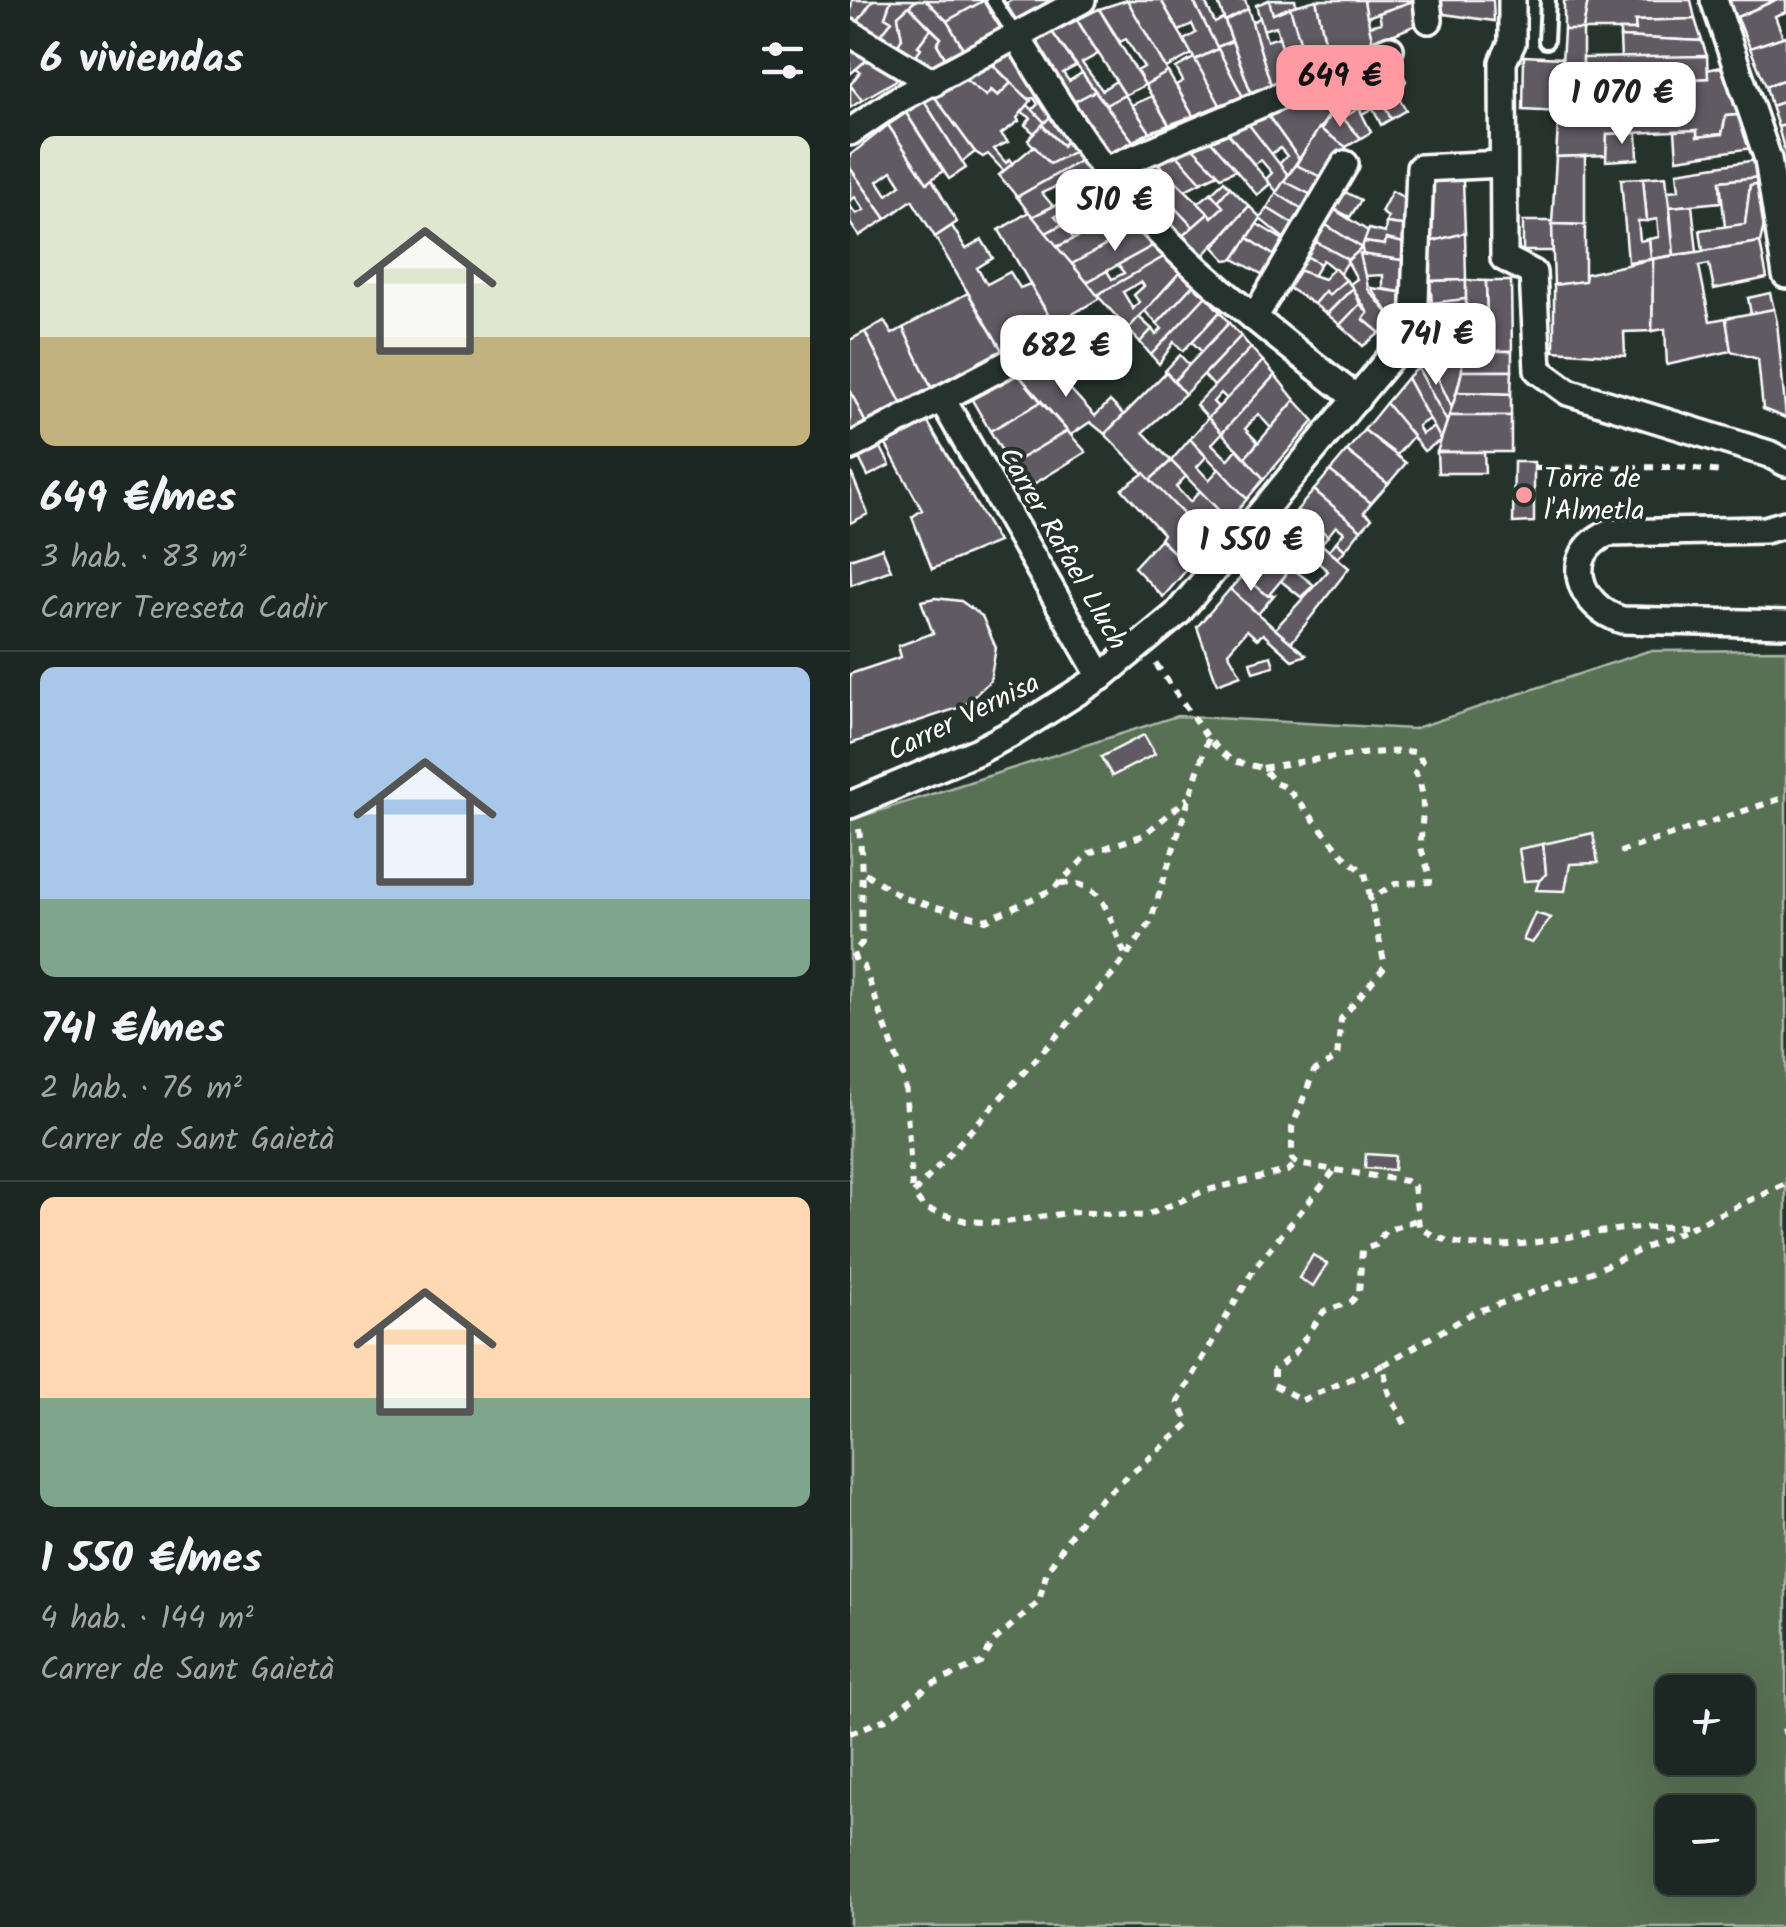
<!DOCTYPE html>
<html lang="es">
<head>
<meta charset="utf-8">
<style>
	body { margin:0; font-family:Kalam,sans-serif; background:#29322f; color:#f1f3f6; height:100vh; display:flex; flex-direction:column; font-size:38px; white-space:nowrap }
	* { box-sizing:border-box; margin:0 }
	p { font-size:32px; color:#a0a5a5 }
	.icon { flex:none; width:55px; height:55px; fill:none; stroke:currentColor; stroke-width:2; stroke-linecap:round; stroke-linejoin:round }
	.map { position:relative; flex:1; overflow:hidden }
	.panel { display:flex; flex-direction:column; background:#1c2622; width:850px }
	.panel>* { flex:none }
	.tools { position:absolute; left:805px; top:1675px; display:grid; gap:20px }
	.tools a { display:grid; place-items:center; width:100px; height:100px; border-radius:15px; background:#1c2622; box-shadow:0 10px 40px #0002,0 0 0 2px #3a4340; font-size:50px }
	.price { position:absolute; translate:-50% -85px; padding:0 22px; border-radius:20px; background:#fff; color:#222; font-size:32px; line-height:65px; filter:drop-shadow(0 2px 5px #0008) }
	.price::after { content:''; position:absolute; left:50%; top:60px; width:30px; height:22px; margin-left:-15px; background:inherit; clip-path:polygon(0 0,100% 0,50% 100%) }
	.price.active { background:#ff9aa2; color:#111 }
	ul { padding:0; list-style:none }
	li { display:grid; align-content:center; gap:20px; height:530px; padding:0 40px }
	li+li { border-top:2px solid #3a4340 }
	li span { display:grid; place-items:center; height:310px; border-radius:15px; color:#555 }
	li>.icon { margin-inline-start:auto }
	span .icon { width:180px; height:180px; fill:#fffc; stroke-width:1 }
	li b { font-size:42px }
	h2 { display:flex; justify-content:space-between; align-items:center; height:120px; padding:0 40px; font-size:42px }
	main { display:flex; flex:1; min-height:0 }
	.map>svg:first-child { display:block }
	.green { fill:#586f53; stroke:#acb7a9; stroke-width:2.5; fill-rule:evenodd }
	.building { fill:#605a63; stroke:#fff; stroke-width:2.5; fill-rule:evenodd }
	.lines { fill:none; stroke-linecap:round; stroke-linejoin:round }
	.lane-casing { stroke:#fff; stroke-width:20 }
	.street-casing { stroke:#fff; stroke-width:32 }
	.path { stroke:#fff; stroke-width:6; stroke-dasharray:8 8; stroke-linecap:butt }
	.lane { stroke:#26332d; stroke-width:12 }
	.street { stroke:#26332d; stroke-width:25 }
	.poi-dot { fill:#ff9aa2; stroke:#26332d; stroke-width:4 }
	.labels { text-anchor:middle; dominant-baseline:central; stroke-width:8; stroke-linejoin:round; paint-order:stroke }
	.poi-label { font-size:28px; fill:#fff; stroke:#26332d; text-anchor:start }
	.street-label { font-size:28px; fill:#fff; stroke:#26332d }
</style>
</head>
<body>
<main>
<section class="panel">
<h2>6 viviendas<svg class="icon" aria-label="filters" viewBox="0 0 24 24"><path d="M4 7h16M4 17h16"/><circle cx="9" cy="7" r="2"/><circle cx="15" cy="17" r="2"/></svg></h2>
<ul>
<li><span style="background:linear-gradient(#dfe7d0 65%,#c2b280 0)"><svg class="icon" aria-label="home" viewBox="0 0 24 24"><path d="M3 11l9-7 9 7M6 9v11h12V9"/></svg></span><div><b>649 €/mes</b><p>3 hab. · 83 m²</p><p>Carrer Tereseta Cadir</p></div></li>
<li><span style="background:linear-gradient(#a9c7e8 75%,#7fa58c 0)"><svg class="icon" aria-label="home" viewBox="0 0 24 24"><path d="M3 11l9-7 9 7M6 9v11h12V9"/></svg></span><div><b>741 €/mes</b><p>2 hab. · 76 m²</p><p>Carrer de Sant Gaietà</p></div></li>
<li><span style="background:linear-gradient(#ffd9b3 65%,#7fa58c 0)"><svg class="icon" aria-label="home" viewBox="0 0 24 24"><path d="M3 11l9-7 9 7M6 9v11h12V9"/></svg></span><div><b>1 550 €/mes</b><p>4 hab. · 144 m²</p><p>Carrer de Sant Gaietà</p></div></li>
</ul>
</section>
<div class="map">
<svg width="936" height="1927" viewBox="0 0 936 1927">
	<rect width="100%" height="100%" fill="#26332d"/>
	<filter id="ink" filterUnits="userSpaceOnUse"><feTurbulence type="fractalNoise" baseFrequency=".01" numOctaves="2"/><feDisplacementMap in="SourceGraphic" scale="20" xChannelSelector="R" yChannelSelector="G"/><feConvolveMatrix kernelMatrix="1 2 1 2 8 2 1 2 1" color-interpolation-filters="sRGB"/></filter>
	<g filter="url(#ink)">
		<path class="green" d="M936,650V1927H0V820L327,716L563,729L798,651ZM822,1692H888V1758H822ZM822,1812H888V1878H822Z"/>
		<g class="building">
			<polygon points="2,0 23,0 7,23 0,18"/>
			<polygon points="23,0 41,0 35,17 42,21 30,36 7,23"/>
			<polygon points="41,0 67,0 48,16 52,38 47,46 30,36 42,21 35,17"/>
			<polygon points="67,0 76,0 97,21 116,53 98,63 87,44 91,38 59,6"/>
			<polygon points="76,0 135,0 97,21"/>
			<polygon points="135,0 154,30 116,53 97,21"/>
			<polygon points="162,0 197,0 198,2 167,23 155,4"/>
			<polygon points="277,0 311,0 342,54 316,68"/>
			<polygon points="277,0 318,72 295,85 287,71 294,67 276,39 270,42 249,9"/>
			<polygon points="311,0 343,0 368,49 345,60 334,40 346,33 342,24 329,31"/>
			<polygon points="343,0 363,0 356,4 365,23 374,18 382,41 367,47"/>
			<polygon points="367,0 395,0 398,9 375,21"/>
			<polygon points="419,0 423,14 440,7 458,68 440,77 426,26 413,30 406,5"/>
			<polygon points="419,0 445,0 446,5 423,14"/>
			<polygon points="466,0 514,0 523,43 479,60"/>
			<polygon points="466,0 479,60 458,68 440,7"/>
			<polygon points="514,0 563,0 563,1 517,17"/>
			<polygon points="590,0 643,0 644,21 594,14"/>
			<polygon points="714,0 738,1 733,30 714,30"/>
			<polygon points="841,0 845,19 785,21 786,30 733,30 738,0"/>
			<polygon points="879,0 926,0 885,18"/>
			<polygon points="926,0 936,0 936,12 925,16 933,37 900,48 887,17"/>
			<polygon points="563,1 566,25 523,43 519,26 531,23 529,13"/>
			<polygon points="59,6 81,29 68,46 71,48 66,57 47,46 52,38 48,16"/>
			<polygon points="249,9 295,85 275,95 227,20"/>
			<polygon points="398,9 421,85 401,93 375,21"/>
			<polygon points="410,18 417,41 429,37 440,77 421,85 402,22"/>
			<polygon points="845,19 852,41 770,37 770,30 786,30 785,21"/>
			<polygon points="227,20 248,54 232,63 252,90 266,81 275,95 256,105 202,32"/>
			<polygon points="81,29 91,38 87,44 98,63 85,68 66,57 71,48 68,46"/>
			<polygon points="714,30 733,30 733,84 858,78 857,70 871,67 889,115 876,116 872,134 847,137 847,130 757,134 757,155 706,157"/>
			<polygon points="202,32 226,66 213,73 219,81 232,73 245,91 220,104 178,44"/>
			<polygon points="936,36 936,79 916,86 900,48"/>
			<polygon points="770,37 852,41 857,56 771,60"/>
			<polygon points="382,41 401,93 393,97 367,47"/>
			<polygon points="0,48 18,59 0,74"/>
			<polygon points="167,49 206,111 195,123 182,110 188,104 184,98 178,99 141,63"/>
			<polygon points="368,49 393,97 370,105 345,60"/>
			<polygon points="674,56 712,58 709,112 673,110"/>
			<polygon points="857,56 858,78 733,84 733,58"/>
			<polygon points="344,58 370,105 343,116 326,85 333,81 326,68"/>
			<polygon points="18,59 50,78 12,100 0,85 10,72 6,69"/>
			<polygon points="545,59 556,81 548,96 556,110 541,119 517,72"/>
			<polygon points="141,63 161,83 148,96 141,90 136,96 113,78"/>
			<polygon points="318,72 343,116 319,125 295,85"/>
			<polygon points="517,72 541,119 531,125 523,108 512,114 494,82"/>
			<polygon points="113,78 136,96 141,90 148,96 161,83 181,101 167,118 169,121 151,134 158,142 144,149 156,163 160,159 163,163 154,171 138,154 133,157 125,152 84,96"/>
			<polygon points="936,79 936,101 921,106 916,86"/>
			<polygon points="494,82 505,101 487,111 471,92"/>
			<polygon points="0,85 12,100 0,108"/>
			<polygon points="245,91 283,141 253,157 220,104"/>
			<polygon points="471,92 484,108 449,159 416,113"/>
			<polygon points="275,95 300,132 283,141 256,105"/>
			<polygon points="84,96 125,152 112,162 74,101"/>
			<polygon points="302,96 319,125 300,132 282,105"/>
			<polygon points="74,101 116,168 99,179 56,113"/>
			<polygon points="936,101 936,125 928,127 921,106"/>
			<polygon points="178,105 195,123 184,133 175,125 181,118 172,112"/>
			<polygon points="484,108 511,138 496,147 471,130"/>
			<polygon points="509,108 521,132 511,138 493,118"/>
			<polygon points="206,111 221,133 213,146 192,125"/>
			<polygon points="56,113 93,171 77,183 38,125"/>
			<polygon points="416,113 449,159 438,175 429,164 437,156 430,148 421,154 396,121"/>
			<polygon points="889,115 902,148 827,159 825,131 847,130 847,137 872,134 876,116"/>
			<polygon points="396,121 438,175 427,192 416,179 422,173 411,160 404,164 376,131"/>
			<path d="M38,125L77,183L82,179L107,222L85,237L62,200L36,219L0,168V155ZM42,171L51,185L37,195L28,181Z"/>
			<polygon points="192,125 213,146 221,133 231,148 200,164 178,140"/>
			<polygon points="936,125 936,156 928,127"/>
			<polygon points="469,128 496,147 479,181 446,165"/>
			<polygon points="376,131 420,184 407,195 359,139"/>
			<polygon points="787,133 788,159 756,161 757,134"/>
			<polygon points="359,139 386,170 371,177 341,146"/>
			<polygon points="184,146 200,164 231,148 237,157 167,197 149,175"/>
			<polygon points="341,146 368,174 351,182 325,153"/>
			<polygon points="325,153 351,182 335,190 306,162"/>
			<polygon points="735,156 735,225 702,224 706,157"/>
			<polygon points="237,157 253,182 218,199 207,186 192,193 203,206 182,217 167,197"/>
			<polygon points="907,160 911,177 870,181 871,202 820,207 818,191 829,190 827,172"/>
			<polygon points="306,162 359,213 343,227 288,169"/>
			<polygon points="446,165 479,181 469,199 434,181"/>
			<polygon points="0,168 36,219 9,236 0,223 0,206 6,214 14,210 5,197 0,201"/>
			<polygon points="288,169 343,227 329,239 268,179"/>
			<polygon points="816,176 824,255 801,259 799,239 809,237 807,219 797,221 793,178"/>
			<polygon points="911,177 912,183 900,185 895,224 875,227 870,181"/>
			<polygon points="793,178 797,221 788,221 790,241 799,239 801,259 778,262 771,179"/>
			<polygon points="613,180 615,233 579,242 577,182"/>
			<polygon points="374,181 380,187 368,201 361,193"/>
			<polygon points="434,181 469,199 460,214 426,193"/>
			<polygon points="253,182 267,198 233,217 226,209 205,216 212,224 196,233 182,217"/>
			<polygon points="912,183 918,208 910,242 853,251 850,230 895,224 900,185"/>
			<polygon points="380,187 399,206 350,259 329,239 359,213 362,217 373,207 368,201"/>
			<polygon points="487,188 511,200 500,217 477,205"/>
			<polygon points="542,191 560,201 559,226 536,223 538,217 531,212"/>
			<polygon points="361,193 373,207 362,217 348,203"/>
			<polygon points="426,193 460,214 451,229 417,208"/>
			<polygon points="267,198 281,212 231,235 227,227 218,231 224,239 207,247 196,233"/>
			<polygon points="477,205 518,231 512,248 468,220"/>
			<polygon points="842,205 847,252 824,255 820,207"/>
			<polygon points="399,206 411,218 384,259 376,260 364,247"/>
			<polygon points="417,208 451,229 442,245 410,219"/>
			<polygon points="179,212 250,298 204,325 149,230"/>
			<polygon points="281,212 293,225 222,264 207,247"/>
			<polygon points="468,220 512,248 499,260 457,237"/>
			<polygon points="673,221 702,221 703,251 673,251"/>
			<polygon points="536,223 559,226 558,244 536,239 535,245 514,242 519,229 535,233"/>
			<polygon points="407,224 442,245 432,261 398,238"/>
			<polygon points="702,224 735,225 735,281 704,285"/>
			<polygon points="293,225 308,243 237,282 222,264"/>
			<polygon points="102,226 116,249 132,240 143,258 127,268 137,284 160,272 170,288 180,284 204,325 153,352 85,237"/>
			<polygon points="615,233 616,280 580,281 579,242"/>
			<polygon points="457,237 499,260 490,274 473,260 470,264 449,252"/>
			<polygon points="398,238 432,261 421,279 384,259"/>
			<polygon points="536,239 558,244 558,261 510,254 514,242 535,245"/>
			<polygon points="910,242 917,278 864,289 859,264 849,266 860,321 876,318 881,351 817,365 815,329 802,331 803,259"/>
			<polygon points="308,243 319,254 247,295 237,282 257,271 262,279 274,273 268,265"/>
			<polygon points="512,248 518,289 545,322 530,333 513,319 518,313 500,284 507,279 497,261"/>
			<polygon points="449,252 470,264 462,278 445,269"/>
			<path d="M319,254L333,269L278,329L247,295ZM291,282L294,286L284,295L289,302L283,309L273,292Z"/>
			<polygon points="510,254 558,261 556,293 533,289 533,275 515,276"/>
			<polygon points="803,259 802,331 774,332 775,356 704,351 704,285 735,281 736,274"/>
			<polygon points="484,268 496,280 479,295 475,291 464,304 437,287 445,269 474,279"/>
			<polygon points="333,269 345,283 307,324 295,311"/>
			<polygon points="496,280 503,288 477,314 464,304 475,291 479,295"/>
			<polygon points="616,280 616,299 582,303 580,281"/>
			<polygon points="616,280 636,281 638,351 616,351"/>
			<polygon points="636,281 661,281 662,351 638,351"/>
			<polygon points="345,283 356,296 301,355 290,342 302,329 306,335 312,329 307,324"/>
			<polygon points="503,288 510,304 490,325 477,314"/>
			<polygon points="521,288 556,293 556,313 545,322"/>
			<polygon points="118,293 153,352 82,389 53,328"/>
			<polygon points="920,293 924,309 901,314 898,298"/>
			<polygon points="356,296 370,312 333,351 324,342 309,364 301,355"/>
			<polygon points="616,299 616,321 583,320 582,303"/>
			<polygon points="510,304 518,313 513,319 530,333 513,346 490,325"/>
			<polygon points="924,309 927,322 936,418 913,409 908,359 881,351 876,318"/>
			<polygon points="370,312 379,323 352,352 342,342"/>
			<polygon points="289,317 302,329 290,342 278,329"/>
			<polygon points="583,320 616,321 616,351 585,351"/>
			<polygon points="34,321 42,334 53,328 82,389 52,405 15,332"/>
			<polygon points="379,323 391,336 335,394 324,381"/>
			<polygon points="15,332 52,405 16,424 0,390 0,340"/>
			<polygon points="391,336 401,348 364,386 354,375"/>
			<polygon points="401,348 413,361 377,399 371,393 363,402 368,407 358,418 346,405"/>
			<polygon points="585,351 612,351 612,371 602,408 578,358"/>
			<rect x="612" y="351" width="50" height="20"/>
			<polygon points="330,355 339,365 324,381 315,371"/>
			<polygon points="192,358 245,416 260,401 274,415 255,434 240,422 221,435 167,373"/>
			<polygon points="578,358 602,408 597,422 568,368"/>
			<polygon points="413,361 425,375 372,433 358,418"/>
			<polygon points="568,368 597,422 591,440 557,378"/>
			<polygon points="612,371 662,371 661,394 607,392"/>
			<polygon points="316,372 335,394 293,432 321,461 300,480 255,434"/>
			<polygon points="167,373 191,402 140,431 121,398"/>
			<polygon points="425,375 445,400 421,428 408,414 395,429 408,442 395,458 372,433"/>
			<polygon points="557,378 579,419 568,426 572,434 584,427 591,440 574,451 536,403"/>
			<polygon points="0,390 16,424 0,433"/>
			<polygon points="607,392 661,394 661,416 599,416"/>
			<polygon points="445,400 464,421 414,479 395,458"/>
			<polygon points="191,402 217,431 160,465 140,431"/>
			<polygon points="536,403 563,436 547,455 514,430"/>
			<polygon points="599,416 661,416 661,452 587,452"/>
			<polygon points="358,418 372,433 362,444 378,460 387,449 414,479 397,499 340,439"/>
			<polygon points="77,421 148,542 82,569 62,517 72,510 35,443"/>
			<polygon points="514,430 556,463 538,484 497,451"/>
			<polygon points="217,431 236,452 174,490 160,465"/>
			<polygon points="340,439 356,457 347,467 359,480 369,469 397,499 379,521 321,461"/>
			<polygon points="30,446 40,465 18,476 8,456"/>
			<polygon points="497,451 538,484 521,503 480,471"/>
			<polygon points="587,452 634,452 635,473 588,473"/>
			<polygon points="321,461 336,476 326,487 340,502 350,491 379,521 360,542 300,480"/>
			<polygon points="664,462 684,462 684,522 663,523"/>
			<polygon points="0,470 18,514 0,523"/>
			<polygon points="480,471 521,503 514,512 522,518 511,530 464,490"/>
			<polygon points="294,473 360,542 339,567 310,539 313,534 272,489"/>
			<polygon points="464,490 511,530 495,550 486,542 494,532 486,526 478,536 447,510"/>
			<polygon points="447,510 478,536 471,544 441,518"/>
			<polygon points="441,518 499,568 441,643 425,629 478,571 430,530"/>
			<polygon points="430,530 461,556 447,572 464,585 451,597 431,581 438,572 413,550"/>
			<polygon points="310,539 339,567 313,597 284,567"/>
			<polygon points="486,542 495,550 488,558 479,551"/>
			<polygon points="32,548 41,570 1,585 0,559"/>
			<polygon points="413,550 438,572 418,596 393,575"/>
			<polygon points="393,575 418,596 424,595 408,614 380,589"/>
			<polygon points="380,589 425,629 456,655 442,660 413,634 407,639 397,630 378,652 391,675 367,684 347,627"/>
			<polygon points="85,598 111,601 132,616 146,648 140,681 114,706 0,744 0,674 51,657 48,646 83,633 71,601"/>
			<polygon points="421,656 424,666 403,672 400,662"/>
			<polygon points="294,735 305,754 262,776 251,757"/>
			<polygon points="743,833 748,863 720,864 715,891 686,890 691,875 696,874 693,844"/>
			<polygon points="693,844 696,874 690,880 674,881 669,849"/>
			<polygon points="685,913 701,918 682,943 673,940"/>
			<polygon points="516,1154 545,1156 544,1170 515,1168"/>
			<polygon points="463,1255 477,1264 463,1286 449,1278"/>
		</g>
		<g class="lines">
			<g class="lane-casing">
				<g id="lane">
					<polyline points="143,0 166,36"/>
					<polyline points="696,41 698,0"/>
				</g>
			</g>
			<g class="street-casing">
				<g id="street">
					<polyline points="577,0 579,20"/>
					<polyline points="662,0 662,43 653,62 654,258 683,273 688,370 718,392 919,454 936,463"/>
					<polyline points="864,0 918,159 936,275"/>
					<polyline points="0,33 83,83"/>
					<path d="M167,37C198,87 228,138 266,184C334,268 423,333 507,399"/>
					<polyline points="0,132 44,102 232,0"/>
					<polyline points="256,170 540,49"/>
					<polyline points="404,318 495,164"/>
					<polyline points="92,399 251,677"/>
					<polyline points="0,447 178,353"/>
					<path d="M936,524L915,530L758,533C710,555 729,607 772,620L936,624"/>
					<polyline points="0,805 128,751 166,731 251,677 327,614 564,329 570,168 653,164"/>
				</g>
			</g>
			<g class="path">
				<polyline points="684,468 827,467 872,472"/>
				<path d="M306,664L358,739L382,761L413,768L425,783L437,788L496,858L515,873L535,966L491,1019L487,1058L464,1071L442,1128V1159L447,1164L556,1181L564,1186L569,1226C615,1264 705,1237 757,1231C785,1227 813,1228 841,1225"/>
				<polyline points="358,739 300,923 265,972 63,1194 75,1209 116,1221 149,1223 224,1212 295,1216 354,1191 437,1171 447,1164"/>
				<path d="M413,768C436,763 553,746 568,753L572,761L565,773C578,793 571,820 571,843C571,857 580,868 580,882L547,883L518,900"/>
				<path d="M9,829C14,868 10,903 12,943L3,953L6,962L14,967L55,1081L62,1188"/>
				<polyline points="770,852 936,797"/>
				<polyline points="15,873 53,898 136,920 202,890 240,853 294,835 338,798"/>
				<path d="M211,883C259,880 258,922 277,958"/>
				<polyline points="533,1365 452,1400 424,1385 424,1370 444,1354 474,1311 501,1302 509,1293 512,1250 526,1245 535,1231 566,1220"/>
				<polyline points="555,1424 538,1391 533,1365 623,1313 742,1272 936,1184"/>
				<polyline points="932,1732 936,1731"/>
				<polyline points="0,1733 36,1719 80,1685 131,1663 145,1640 189,1601 197,1571 236,1512 339,1424 328,1402 405,1267 485,1170"/>
			</g>
			<use href="#lane" class="lane"/>
			<use href="#street" class="street"/>
		</g>
	</g>
	<circle class="poi-dot" cx="674" cy="495" r="10"/>
	<g class="labels">
		<g class="poi-label">
			<text x="694" y="479">Torre de<tspan x="694" dy="32">l'Almetla</tspan></text>
		</g>
		<g class="street-label">
			<text transform="translate(212 549) rotate(60)">Carrer Rafael Lluch</text>
			<text transform="translate(114 718) rotate(-26)">Carrer Vernisa</text>
		</g>
	</g>
</svg>
<div class="tools">
<a>+</a>
<a>−</a>
</div>
<b class="price active" style="left:490px;top:130px">649 €</b>
<b class="price" style="left:772px;top:147px">1 070 €</b>
<b class="price" style="left:265px;top:254px">510 €</b>
<b class="price" style="left:586px;top:388px">741 €</b>
<b class="price" style="left:216px;top:400px">682 €</b>
<b class="price" style="left:401px;top:594px">1 550 €</b>
</div>
</main>
</body>
</html>
